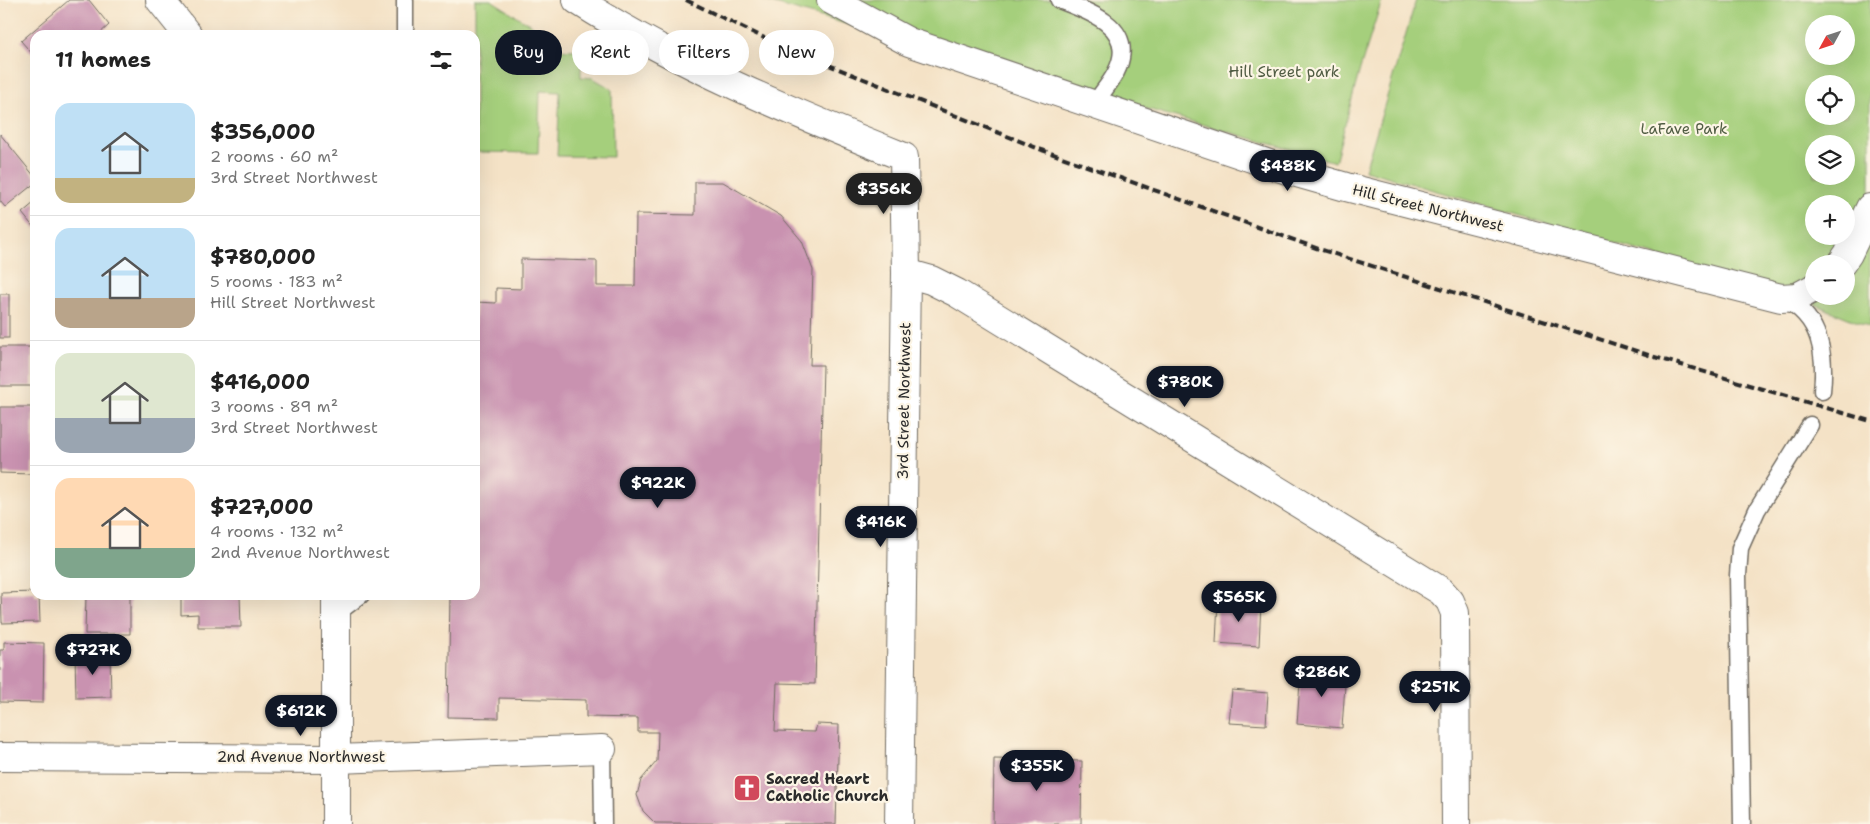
<!DOCTYPE html>
<html lang="en">
<head>
<meta charset="utf-8">
<style>
	body { margin:0; font-family:"Shantell Sans",sans-serif; background:#f6f6f6; color:#222; height:100vh; display:flex; flex-direction:column; font-size:19px; white-space:nowrap }
	* { box-sizing:border-box; margin:0 }
	p { font-size:16px; color:#767676 }
	.icon { flex:none; width:28px; height:28px; fill:none; stroke:currentColor; stroke-width:2; stroke-linecap:round; stroke-linejoin:round }
	.map { position:relative; flex:1; overflow:hidden }
	.side { position:absolute; left:30px; top:30px; width:450px; height:570px; display:flex; flex-direction:column; background:#fff; border-radius:15px; box-shadow:0 5px 20px #0002 }
	.side>* { flex:none }
	.top-card { position:absolute; left:495px; top:30px; width:475px; height:45px; display:flex; gap:10px }
	.needle { width:32px; rotate:230deg }
	.controls { position:absolute; left:1805px; top:15px; display:grid; gap:10px }
	.controls a { display:grid; place-items:center; width:50px; height:50px; border-radius:50%; background:#fff; box-shadow:0 5px 20px #0002; font-size:25px }
	.price { position:absolute; translate:-50% -42px; padding:0 11px; border-radius:18px; background:#111827; color:#fff; font-size:16px; line-height:32px; filter:drop-shadow(0 1px 2px #0008) }
	.price::after { content:''; position:absolute; left:50%; top:30px; width:15px; height:11px; margin-left:-8px; background:inherit; clip-path:polygon(0 0,100% 0,50% 100%) }
	.price.on { background:#222; color:#fff }
	ul { padding:0; list-style:none }
	li { display:flex; align-items:center; gap:15px; height:125px; padding:0 25px }
	li+li { border-top:1px solid #e0e0e0 }
	li span { display:grid; place-items:center; flex:none; width:140px; height:100px; border-radius:15px; color:#555 }
	li>.icon { margin-inline-start:auto }
	span .icon { width:60px; height:60px; fill:#fffc; stroke-width:1 }
	li b { font-size:21px }
	h2 { display:flex; justify-content:space-between; align-items:center; height:60px; padding:0 25px; font-size:21px }
	.tag { padding:0 18px; border-radius:22px; background:#fff; box-shadow:0 5px 20px #0002; font-size:18px; line-height:45px }
	.tag.on { background:#111827; color:#fff }
	.map>svg:first-child { display:block }
	.green { fill:#a5cf7c; stroke:#687d54; fill-rule:evenodd }
	.building { fill:#c992b0 }
	.lines { fill:none; stroke-linecap:round; stroke-linejoin:round }
	.lane-casing { stroke:#716b61; stroke-width:19 }
	.street-casing { stroke:#716b61; stroke-width:30 }
	.primary-casing { stroke:#716b61; stroke-width:30 }
	.lane { stroke:#fff; stroke-width:16 }
	.street { stroke:#fff; stroke-width:28 }
	.primary { stroke:#fff; stroke-width:28 }
	.rail { stroke:#2b2b2b; stroke-width:4; stroke-dasharray:8 4; stroke-linecap:butt }
	.labels { text-anchor:middle; dominant-baseline:central; stroke-width:4.5; stroke-linejoin:round; paint-order:stroke }
	.park-label { font-size:15px; fill:#505c43; stroke:#fcf5e5 }
	.street-label { font-size:15px; fill:#2b2b2b; stroke:#fcf5e5 }
	.poi-label { font-size:15px; font-weight:bold; fill:#2b2b2b; stroke:#fcf5e5; text-anchor:start }
</style>
</head>
<body>
<div class="map">
<svg width="1870" height="824" viewBox="0 0 1870 824">
	<rect width="100%" height="100%" fill="#fcf5e5"/>
	<filter id="ink" filterUnits="userSpaceOnUse"><feTurbulence type="fractalNoise" baseFrequency=".02" numOctaves="2"/><feDisplacementMap in="SourceGraphic" scale="10" xChannelSelector="R" yChannelSelector="G"/><feConvolveMatrix kernelMatrix="1 2 1 2 8 2 1 2 1" color-interpolation-filters="sRGB"/></filter>
	<filter id="wash" filterUnits="userSpaceOnUse"><feTurbulence type="fractalNoise" baseFrequency=".0096" numOctaves="4" result="noise"/><feDisplacementMap in="SourceGraphic" scale="20" xChannelSelector="R" yChannelSelector="G"/><feGaussianBlur stdDeviation="1.12" result="paint"/><feColorMatrix in="noise" values="0 0 0 0 0 0 0 0 0 0 0 0 0 0 0 0 0 1.4 0 .05"/><feComposite in="paint" operator="in"/></filter>
	<g filter="url(#wash)">
		<rect width="100%" height="100%" fill="#f4e2c6"/>
		<g class="green">
			<polygon points="475,0 491,0 539,30 538,48 575,50 581,54 581,77 593,78 612,89 613,157 557,156 560,92 540,91 538,153 475,152"/>
			<polygon points="761,0 1382,0 1360,69 1335,162"/>
			<path d="M1416,0H1870V327L1797,297L1365,170ZM1814,24H1846V56H1814ZM1814,84H1846V116H1814ZM1814,144H1846V176H1814ZM1814,204H1846V236H1814ZM1814,264H1846V296H1814Z"/>
		</g>
		<g id="blocks">
			<g class="building">
				<polygon points="69,0 89,0 109,25 98,35 35,35 35,57 21,41"/>
				<polygon points="0,134 35,177 35,183 5,207 0,201"/>
				<polygon points="695,182 723,182 781,216 802,241 813,270 810,365 823,365 815,684 777,683 775,731 815,732 817,724 839,725 836,824 655,823 643,811 637,795 641,780 657,761 658,732 638,732 638,718 586,717 586,700 499,698 499,718 448,717 450,595 475,595 475,302 496,303 496,288 521,289 521,259 597,261 597,286 635,286 636,214 695,215"/>
				<polygon points="35,202 35,229 22,213"/>
				<rect x="0" y="294" width="9" height="44"/>
				<rect x="0" y="347" width="32" height="39"/>
				<polygon points="0,407 33,407 32,474 0,473"/>
				<polygon points="35,592 35,595 39,595 40,622 2,623 1,593"/>
				<polygon points="86,595 130,595 130,634 85,634"/>
				<polygon points="181,595 240,595 241,627 198,627 198,614 181,615"/>
				<polygon points="1218,600 1261,602 1259,646 1216,643"/>
				<polygon points="4,642 44,643 43,703 0,702 0,650 4,650"/>
				<polygon points="75,654 110,654 111,697 76,698"/>
				<polygon points="1301,668 1346,671 1342,728 1297,724"/>
				<polygon points="1232,690 1268,693 1266,725 1229,723"/>
				<polygon points="994,759 1082,761 1081,824 993,824"/>
			</g>
		</g>
	</g>
	<g filter="url(#ink)">
		<use href="#blocks" fill-opacity="0" stroke="#716b61" stroke-width="1"/>
		<g class="lines">
			<g class="lane-casing">
				<g id="lane">
					<polyline points="405,0 405,35"/>
					<path d="M1059,0C1084,10 1128,23 1121,58C1118,75 1103,91 1093,105"/>
					<path d="M1784,299C1821,317 1826,354 1822,391"/>
					<polyline points="336,614 361,595"/>
					<polyline points="602,749 603,824"/>
					<polyline points="1742,824 1738,575 1740,548 1757,510 1810,425"/>
				</g>
			</g>
			<g class="street-casing">
				<g id="street">
					<path d="M577,0C680,66 792,112 904,157L906,273L899,824"/>
					<polyline points="831,0 909,42 1290,171 1346,187 1781,298 1797,297 1814,288"/>
					<polyline points="1841,264 1848,254 1870,208"/>
					<polyline points="906,273 931,280 957,293 1441,591 1450,601 1455,613 1456,824"/>
					<polyline points="0,757 337,759 602,749"/>
				</g>
			</g>
			<g class="primary-casing">
				<g id="primary">
					<polyline points="160,0 188,35"/>
					<polyline points="336,595 336,824"/>
				</g>
			</g>
			<use href="#lane" class="lane"/>
			<use href="#street" class="street"/>
			<use href="#primary" class="primary"/>
			<polyline class="rail" points="686,0 781,46 1042,150 1319,249 1658,358 1870,421"/>
		</g>
	</g>
	<defs>
		<g id="church-square" transform="scale(1.4375)"><rect x="-9" y="-9" width="18" height="18" rx="4" fill="#d1495b" stroke="#fcf5e5"/><path d="M-1.2-6h2.4v3.5h3.3v2.4h-3.3V6h-2.4V-.1h-3.3v-2.4h3.3Z" fill="#fff"/></g>
	</defs>
	<g fill-rule="evenodd">
		<use href="#church-square" x="747" y="788"/>
	</g>
	<g class="labels">
		<g class="park-label">
			<text x="1284" y="72">Hill Street park</text>
			<text x="1684" y="129">LaFave Park</text>
		</g>
		<g class="street-label">
			<text transform="translate(1428 208) rotate(14)">Hill Street Northwest</text>
			<text transform="translate(904 401) rotate(-89)">3rd Street Northwest</text>
			<text x="301" y="757">2nd Avenue Northwest</text>
		</g>
		<g class="poi-label">
			<text x="766" y="779">Sacred Heart<tspan x="766" dy="17">Catholic Church</tspan></text>
		</g>
	</g>
</svg>
<div class="controls">
<a><svg class="needle" viewBox="-14 -14 28 28"><path d="M0-13l5 13h-10z" fill="#e53935"/><path d="M0 13l5-13h-10z" fill="#767676"/></svg></a>
<a><svg class="icon" aria-label="locate" viewBox="0 0 24 24"><circle cx="12" cy="12" r="6"/><path d="M12 2v4M12 18v4M2 12h4M18 12h4"/></svg></a>
<a><svg class="icon" aria-label="layers" viewBox="0 0 24 24"><path d="M12 4l9 5-9 5-9-5zM3 14l9 5 9-5"/></svg></a>
<a>+</a>
<a>−</a>
</div>
<b class="price" style="left:1288px;top:192px">$488K</b>
<b class="price on" style="left:884px;top:215px">$356K</b>
<b class="price" style="left:1185px;top:408px">$780K</b>
<b class="price" style="left:658px;top:509px">$922K</b>
<b class="price" style="left:881px;top:548px">$416K</b>
<b class="price" style="left:1239px;top:623px">$565K</b>
<b class="price" style="left:93px;top:676px">$727K</b>
<b class="price" style="left:1322px;top:698px">$286K</b>
<b class="price" style="left:1435px;top:713px">$251K</b>
<b class="price" style="left:301px;top:737px">$612K</b>
<b class="price" style="left:1037px;top:792px">$355K</b>
<div class="top-card">
<a class="tag on">Buy</a>
<a class="tag">Rent</a>
<a class="tag">Filters</a>
<a class="tag">New</a>
</div>
<section class="side">
<h2>11 homes<svg class="icon" aria-label="filters" viewBox="0 0 24 24"><path d="M4 7h16M4 17h16"/><circle cx="9" cy="7" r="2"/><circle cx="15" cy="17" r="2"/></svg></h2>
<ul>
<li><span style="background:linear-gradient(#bfe0f5 75%,#c2b280 0)"><svg class="icon" aria-label="home" viewBox="0 0 24 24"><path d="M3 11l9-7 9 7M6 9v11h12V9"/></svg></span><div><b>$356,000</b><p>2 rooms · 60 m²</p><p>3rd Street Northwest</p></div></li>
<li><span style="background:linear-gradient(#bfe0f5 70%,#b9a48a 0)"><svg class="icon" aria-label="home" viewBox="0 0 24 24"><path d="M3 11l9-7 9 7M6 9v11h12V9"/></svg></span><div><b>$780,000</b><p>5 rooms · 183 m²</p><p>Hill Street Northwest</p></div></li>
<li><span style="background:linear-gradient(#dfe7d0 65%,#9aa5b1 0)"><svg class="icon" aria-label="home" viewBox="0 0 24 24"><path d="M3 11l9-7 9 7M6 9v11h12V9"/></svg></span><div><b>$416,000</b><p>3 rooms · 89 m²</p><p>3rd Street Northwest</p></div></li>
<li><span style="background:linear-gradient(#ffd9b3 70%,#7fa58c 0)"><svg class="icon" aria-label="home" viewBox="0 0 24 24"><path d="M3 11l9-7 9 7M6 9v11h12V9"/></svg></span><div><b>$727,000</b><p>4 rooms · 132 m²</p><p>2nd Avenue Northwest</p></div></li>
</ul>
</section>
</div>
</body>
</html>
